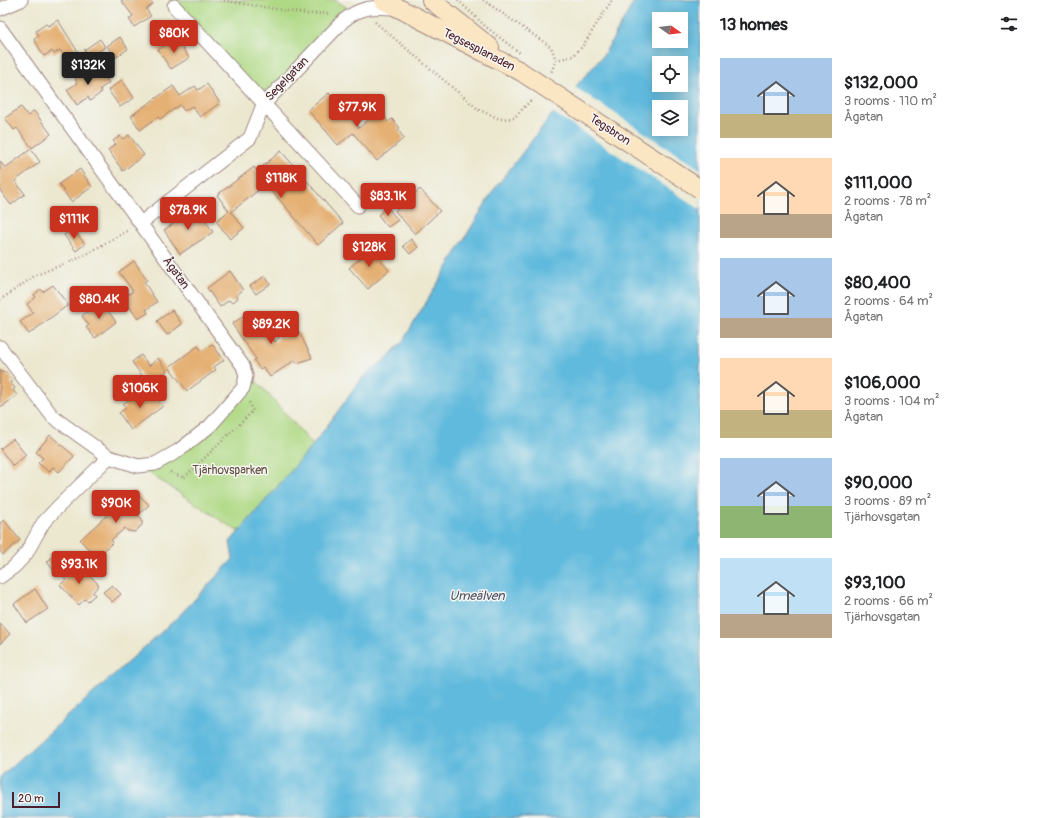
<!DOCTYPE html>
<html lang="en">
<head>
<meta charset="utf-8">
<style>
	body { margin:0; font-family:Pangolin,sans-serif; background:#f2f2f2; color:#202124; height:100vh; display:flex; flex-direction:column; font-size:15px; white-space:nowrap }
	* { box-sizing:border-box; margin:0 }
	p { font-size:13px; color:#757577 }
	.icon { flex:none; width:22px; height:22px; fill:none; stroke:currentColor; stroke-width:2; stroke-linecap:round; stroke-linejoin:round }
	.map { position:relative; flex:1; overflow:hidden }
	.sheet { display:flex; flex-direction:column; background:#fff; width:340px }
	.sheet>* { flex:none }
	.needle { width:26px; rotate:104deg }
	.controls { position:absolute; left:652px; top:12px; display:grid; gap:8px }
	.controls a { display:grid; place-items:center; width:36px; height:36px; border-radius:0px; background:#fff; box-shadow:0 2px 10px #0003; font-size:20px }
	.scale { position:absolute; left:12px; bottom:10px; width:48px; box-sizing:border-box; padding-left:4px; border:2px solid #4a1f2b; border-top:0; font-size:11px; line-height:14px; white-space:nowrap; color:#4a1f2b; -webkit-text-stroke:3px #f6f6f2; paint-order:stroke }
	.price { position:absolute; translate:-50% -34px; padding:0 9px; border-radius:4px; background:#c8321e; color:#fff; font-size:13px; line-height:26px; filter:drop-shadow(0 1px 2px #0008) }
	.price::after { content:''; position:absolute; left:50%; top:24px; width:12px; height:9px; margin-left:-6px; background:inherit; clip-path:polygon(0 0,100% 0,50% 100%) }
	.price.current { background:#222; color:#fff }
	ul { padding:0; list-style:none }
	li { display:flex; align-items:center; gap:12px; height:100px; padding:0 20px }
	li span { display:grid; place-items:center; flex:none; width:112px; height:80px; border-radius:0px; color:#555 }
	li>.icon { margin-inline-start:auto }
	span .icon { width:48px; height:48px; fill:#fffc; stroke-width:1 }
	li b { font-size:17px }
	h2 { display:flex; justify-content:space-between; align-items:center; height:48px; padding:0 20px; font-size:17px }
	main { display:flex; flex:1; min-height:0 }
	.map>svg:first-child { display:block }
	.green { fill:#afd984; stroke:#7c7c58 }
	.water { fill:#60badd; stroke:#556c84; fill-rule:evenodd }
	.pier { fill:#ece8d0 }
	.building { fill:#e5b073 }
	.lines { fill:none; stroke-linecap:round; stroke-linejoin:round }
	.minor-casing { stroke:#9b847e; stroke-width:15 }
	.secondary-casing { stroke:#9b847e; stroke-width:20 }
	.path { stroke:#9b847e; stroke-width:2.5; stroke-dasharray:1 3; stroke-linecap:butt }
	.minor { stroke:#fff; stroke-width:13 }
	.secondary { stroke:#fbe6c4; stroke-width:18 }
	.secondary-bridge-casing { stroke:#9b847e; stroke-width:20; stroke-linecap:butt }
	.path-bridge { stroke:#9b847e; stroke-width:2.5; stroke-dasharray:1 3; stroke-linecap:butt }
	.secondary-bridge { stroke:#fbe6c4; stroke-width:18 }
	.labels { text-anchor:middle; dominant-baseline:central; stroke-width:3; stroke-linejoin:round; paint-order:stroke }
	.street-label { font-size:12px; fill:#4a1f2b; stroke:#f6f6f2 }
	.park-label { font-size:12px; fill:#634e41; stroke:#f6f6f2 }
	.water-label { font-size:13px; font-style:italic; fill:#525569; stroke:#f6f6f2 }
</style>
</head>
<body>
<main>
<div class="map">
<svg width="700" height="818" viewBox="0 0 700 818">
	<rect width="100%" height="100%" fill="#f6f6f2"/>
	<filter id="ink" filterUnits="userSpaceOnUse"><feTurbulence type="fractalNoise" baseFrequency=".025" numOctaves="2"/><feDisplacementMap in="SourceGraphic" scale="8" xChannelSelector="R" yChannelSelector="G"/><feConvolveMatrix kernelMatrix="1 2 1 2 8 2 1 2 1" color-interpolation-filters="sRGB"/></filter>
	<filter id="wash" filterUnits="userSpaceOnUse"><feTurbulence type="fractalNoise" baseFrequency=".012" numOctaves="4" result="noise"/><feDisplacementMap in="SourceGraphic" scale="16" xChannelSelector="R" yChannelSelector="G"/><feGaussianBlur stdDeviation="0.9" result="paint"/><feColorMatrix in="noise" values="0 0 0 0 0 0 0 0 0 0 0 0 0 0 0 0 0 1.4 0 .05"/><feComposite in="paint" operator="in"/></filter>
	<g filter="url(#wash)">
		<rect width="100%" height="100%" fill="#ece8d0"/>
		<g class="green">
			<polygon points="169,0 335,0 354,12 263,105"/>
			<polygon points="243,366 313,445 239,532 138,466 178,451 243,388"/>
		</g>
		<path class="water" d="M635,0H700V818H0V777L178,617L233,559L230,542L313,445L363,377L386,359L403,341L493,191L560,104L603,56ZM659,19H681V41H659ZM659,63H681V85H659ZM659,107H681V129H659Z"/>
		<polygon class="pier" points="573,86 700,169 700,209 552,112"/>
		<g id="blocks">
			<g class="building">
				<polygon points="121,0 150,0 153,4 146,9 151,16 134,27 129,19 133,16"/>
				<polygon points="58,20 78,52 66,59 60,50 54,54 52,51 44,56 34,39 39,36 36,31 46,24 48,26"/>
				<polygon points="120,37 128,49 115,58 107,46"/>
				<polygon points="176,38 189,58 171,69 158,50"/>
				<polygon points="100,39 105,47 90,58 84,50"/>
				<polygon points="99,68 109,83 100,89 102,92 90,101 88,97 77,105 67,90 77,83 75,79 86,71 89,75"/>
				<polygon points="122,80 134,98 120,107 108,90"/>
				<polygon points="207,84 220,103 200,117 192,106 184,111 180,105 160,119 158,117 140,130 131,116 173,86 180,96 195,86 198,90"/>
				<polygon points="329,93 359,128 379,111 388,122 392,119 400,128 398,130 404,138 377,161 353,133 338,145 308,110"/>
				<polygon points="21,107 28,116 34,111 51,134 32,148 17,128 14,130 5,118"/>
				<polygon points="129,135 144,155 123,171 108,150 116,144 113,141 120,136 123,139"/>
				<polygon points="31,149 40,162 15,181 25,194 11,205 0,190 0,161 5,168"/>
				<polygon points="281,151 343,223 318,245 266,184 231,212 244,228 230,239 216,221 229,211 217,195 254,167 257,171"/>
				<polygon points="80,169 92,187 71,202 59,184"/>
				<polygon points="420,189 440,211 415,234 395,211"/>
				<polygon points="387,207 398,220 388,227 378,215"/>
				<polygon points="197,208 213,232 180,254 164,230"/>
				<polygon points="72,228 85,244 76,251 64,235"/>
				<polygon points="411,239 418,247 410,254 403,246"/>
				<polygon points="367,246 389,270 368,289 349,268 361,258 358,254"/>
				<polygon points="134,261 147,280 144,282 157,302 146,310 148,313 138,319 123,298 133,291 119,272"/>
				<polygon points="230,271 243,290 236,295 238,298 232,303 229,300 220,307 207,288"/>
				<polygon points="265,276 270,284 256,294 250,286"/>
				<polygon points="53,285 68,305 29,334 20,322 33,313 27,304 36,297 34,295 41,289 43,292"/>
				<polygon points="101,301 116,322 95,338 86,327 89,325 82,316"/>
				<polygon points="172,310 182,324 167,335 157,321"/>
				<polygon points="252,310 275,342 281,335 283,337 294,327 297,333 299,332 312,358 297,363 295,360 270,377 263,367 260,369 254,360 256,359 232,324"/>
				<polygon points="212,344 224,360 214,367 216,370 187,391 169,367 198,346 202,351"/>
				<polygon points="141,355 149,366 158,358 167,371 148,384 132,362"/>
				<polygon points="0,370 3,373 5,371 13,381 10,382 15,388 13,390 17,395 2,407 0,404"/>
				<polygon points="150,390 163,406 131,430 119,413 126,408 123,404 133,396 136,401"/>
				<polygon points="50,435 74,456 59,472 53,467 49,472 38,463 43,458 36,452"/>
				<polygon points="13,439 26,455 13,466 0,449"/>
				<polygon points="134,490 149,505 138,515 142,519 142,525 135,532 128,531 125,528 111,540 113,542 97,558 80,540"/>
				<polygon points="4,520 20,540 3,555 0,551 0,523"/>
				<polygon points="57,552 68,564 57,574 47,562"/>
				<polygon points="72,566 76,570 81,566 99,585 93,592 95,595 88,601 85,599 79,605 60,585 66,580 62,575"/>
				<polygon points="112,585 121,594 112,602 103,592"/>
				<polygon points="35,589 48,609 27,623 14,604"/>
				<polygon points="0,623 10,634 0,644"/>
			</g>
		</g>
	</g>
	<g filter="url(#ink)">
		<use href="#blocks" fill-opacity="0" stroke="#9b847e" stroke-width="1"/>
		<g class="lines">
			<g class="minor-casing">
				<g id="minor">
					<polyline points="174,6 358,206"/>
					<polyline points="0,9 21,0"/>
					<polyline points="0,28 243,366 246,376 243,388 210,426 178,451 155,464 138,466 109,457 53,417 0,347"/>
					<path d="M141,223L250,138L263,105L343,21C361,6 373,7 395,8"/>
					<polyline points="0,577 14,567 26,554 43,523 56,509 109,457"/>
				</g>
			</g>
			<g class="secondary-casing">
				<g id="secondary">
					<polyline points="383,0 520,71"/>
					<polyline points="431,0 490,47"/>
				</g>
			</g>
			<g class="path">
				<polyline points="220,0 307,14 331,13"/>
				<polyline points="483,0 551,47 556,60 551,73"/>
				<polyline points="375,22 479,110 500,119 514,118 532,99"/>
				<polyline points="556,60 573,56 582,47 612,0"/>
				<polyline points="0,300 36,275 77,259 129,230"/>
				<polyline points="170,472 184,478 253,411 249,402"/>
			</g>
			<use href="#minor" class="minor"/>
			<use href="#secondary" class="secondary"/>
			<g class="secondary-bridge-casing">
				<polyline id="secondary-bridge" points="520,71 700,189"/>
			</g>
			<polyline class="path-bridge" points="458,0 485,26 521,54"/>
			<use href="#secondary-bridge" class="secondary-bridge"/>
		</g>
	</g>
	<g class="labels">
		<g class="street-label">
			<text transform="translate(479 50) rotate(27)">Tegsesplanaden</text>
			<text transform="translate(287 79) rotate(-46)">Segelgatan</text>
			<text transform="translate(610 130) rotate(33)">Tegsbron</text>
			<text transform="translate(176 273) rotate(54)">Ågatan</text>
		</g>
		<g class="park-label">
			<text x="230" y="470">Tjärhovsparken</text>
		</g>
		<g class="water-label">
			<text x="477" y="596">Umeälven</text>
		</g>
	</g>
</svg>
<div class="controls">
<a><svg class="needle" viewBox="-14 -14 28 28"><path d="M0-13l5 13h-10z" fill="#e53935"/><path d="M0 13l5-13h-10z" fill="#757577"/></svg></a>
<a><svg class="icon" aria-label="locate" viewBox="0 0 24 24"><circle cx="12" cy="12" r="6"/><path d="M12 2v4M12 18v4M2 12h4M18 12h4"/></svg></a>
<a><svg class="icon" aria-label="layers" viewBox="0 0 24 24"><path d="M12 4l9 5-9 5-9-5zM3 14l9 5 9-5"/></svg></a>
</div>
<div class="scale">20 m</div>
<b class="price" style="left:174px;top:54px">$80K</b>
<b class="price current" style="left:88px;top:86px">$132K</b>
<b class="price" style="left:357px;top:128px">$77.9K</b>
<b class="price" style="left:281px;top:199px">$118K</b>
<b class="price" style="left:388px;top:217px">$83.1K</b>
<b class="price" style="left:188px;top:231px">$78.9K</b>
<b class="price" style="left:74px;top:240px">$111K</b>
<b class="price" style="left:369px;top:268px">$128K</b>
<b class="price" style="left:99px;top:320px">$80.4K</b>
<b class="price" style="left:271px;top:345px">$89.2K</b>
<b class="price" style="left:140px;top:409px">$106K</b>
<b class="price" style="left:116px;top:524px">$90K</b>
<b class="price" style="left:79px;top:585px">$93.1K</b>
</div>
<section class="sheet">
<h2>13 homes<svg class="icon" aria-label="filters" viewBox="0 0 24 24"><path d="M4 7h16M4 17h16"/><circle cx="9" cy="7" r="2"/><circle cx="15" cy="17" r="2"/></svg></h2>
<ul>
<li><span style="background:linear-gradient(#a9c7e8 70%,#c2b280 0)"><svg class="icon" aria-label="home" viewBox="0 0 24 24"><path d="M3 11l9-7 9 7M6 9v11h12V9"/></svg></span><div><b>$132,000</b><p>3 rooms · 110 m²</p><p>Ågatan</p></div></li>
<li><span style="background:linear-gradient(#ffd9b3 70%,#b9a48a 0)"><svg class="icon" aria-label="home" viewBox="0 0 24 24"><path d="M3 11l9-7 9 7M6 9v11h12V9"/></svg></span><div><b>$111,000</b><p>2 rooms · 78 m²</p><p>Ågatan</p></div></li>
<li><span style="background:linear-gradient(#a9c7e8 75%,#b9a48a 0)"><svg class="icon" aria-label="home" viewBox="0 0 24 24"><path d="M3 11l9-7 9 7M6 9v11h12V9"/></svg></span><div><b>$80,400</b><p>2 rooms · 64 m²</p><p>Ågatan</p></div></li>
<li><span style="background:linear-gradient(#ffd9b3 65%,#c2b280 0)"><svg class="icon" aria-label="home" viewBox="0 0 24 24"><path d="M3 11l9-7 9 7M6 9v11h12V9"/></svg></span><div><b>$106,000</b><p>3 rooms · 104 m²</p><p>Ågatan</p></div></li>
<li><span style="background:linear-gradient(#a9c7e8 60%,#8fb573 0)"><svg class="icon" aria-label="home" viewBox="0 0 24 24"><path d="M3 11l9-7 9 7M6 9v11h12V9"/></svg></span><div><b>$90,000</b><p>3 rooms · 89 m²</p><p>Tjärhovsgatan</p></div></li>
<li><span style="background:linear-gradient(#bfe0f5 70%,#b9a48a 0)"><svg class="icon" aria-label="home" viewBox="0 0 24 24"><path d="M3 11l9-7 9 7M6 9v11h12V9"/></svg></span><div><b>$93,100</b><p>2 rooms · 66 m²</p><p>Tjärhovsgatan</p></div></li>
</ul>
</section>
</main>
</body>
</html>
